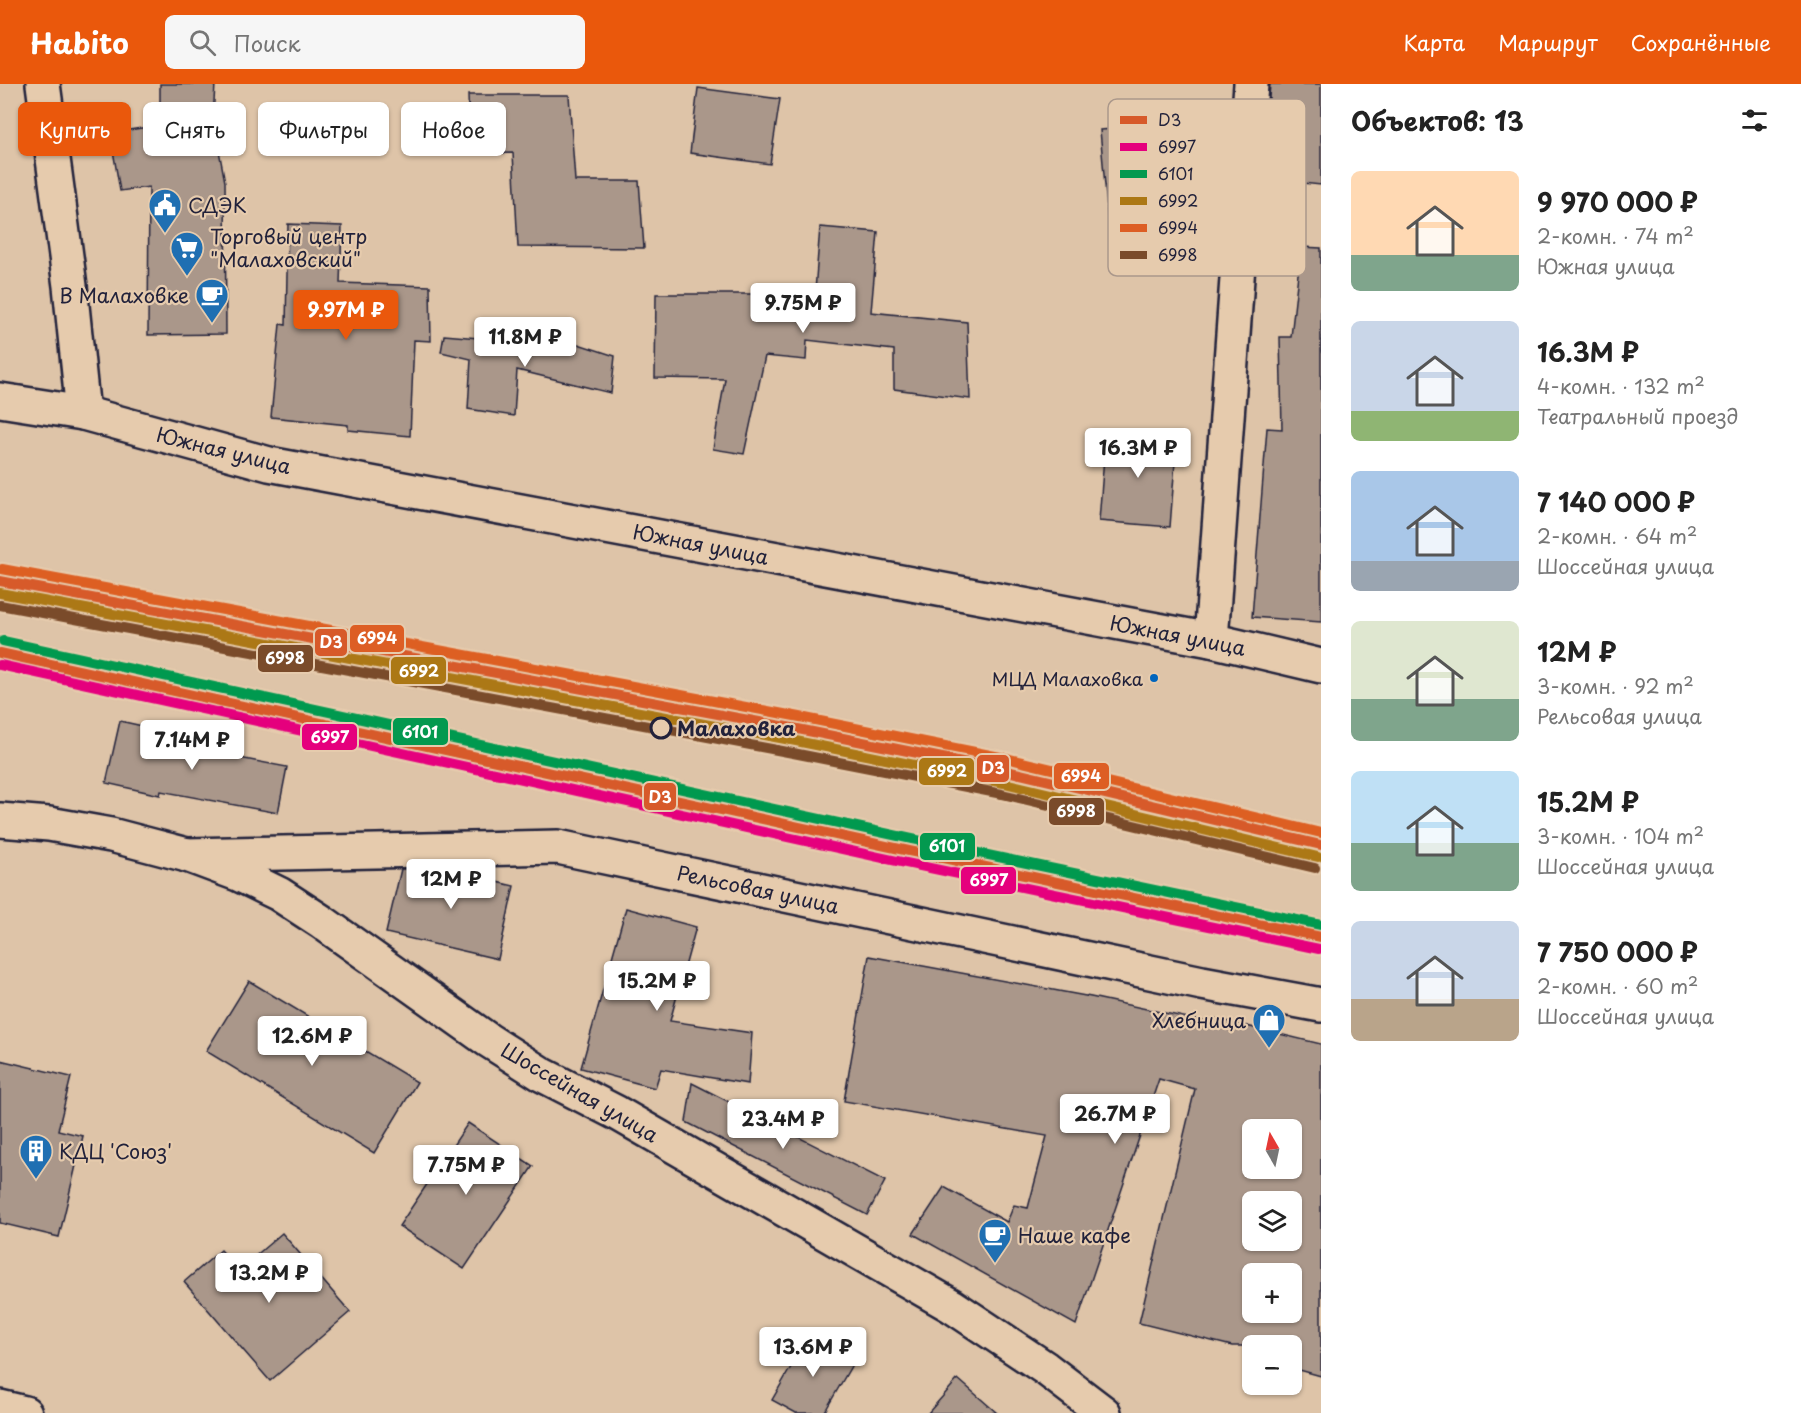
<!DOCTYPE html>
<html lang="ru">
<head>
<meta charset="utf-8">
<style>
	body { margin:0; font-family:"Playpen Sans",sans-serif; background:#f6f6f6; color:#222; height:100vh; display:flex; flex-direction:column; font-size:22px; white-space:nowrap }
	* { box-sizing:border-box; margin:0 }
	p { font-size:20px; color:#767676 }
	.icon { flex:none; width:33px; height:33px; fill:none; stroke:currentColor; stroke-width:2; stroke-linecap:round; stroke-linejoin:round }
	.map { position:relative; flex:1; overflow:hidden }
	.sheet { display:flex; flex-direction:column; background:#fff; width:480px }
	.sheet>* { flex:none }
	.top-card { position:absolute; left:18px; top:18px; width:570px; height:54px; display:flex; gap:12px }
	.needle { width:39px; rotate:351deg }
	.buttons { position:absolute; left:1242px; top:1035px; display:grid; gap:12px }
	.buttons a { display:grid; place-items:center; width:60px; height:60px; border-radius:9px; background:#fff; box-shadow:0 2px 4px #0004; font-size:30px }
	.price { position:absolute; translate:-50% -51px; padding:0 14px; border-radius:6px; background:#fff; color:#222; font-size:20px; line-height:39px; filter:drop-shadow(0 2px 3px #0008) }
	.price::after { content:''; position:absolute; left:50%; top:36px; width:18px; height:14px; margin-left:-9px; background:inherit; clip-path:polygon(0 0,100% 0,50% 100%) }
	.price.selected { background:#ea580c; color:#fff }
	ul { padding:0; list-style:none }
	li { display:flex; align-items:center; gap:18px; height:150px; padding:0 30px }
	li span { display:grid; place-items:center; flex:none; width:168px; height:120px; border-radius:9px; color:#555 }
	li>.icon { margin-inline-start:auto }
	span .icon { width:72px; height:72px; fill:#fffc; stroke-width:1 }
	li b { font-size:26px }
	h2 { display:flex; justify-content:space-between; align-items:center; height:72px; padding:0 30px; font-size:26px }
	.pill { padding:0 21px; border-radius:9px; background:#fff; box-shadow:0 2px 4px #0004; font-size:21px; line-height:54px }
	.pill.selected { background:#ea580c; color:#fff }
	header { display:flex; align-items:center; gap:36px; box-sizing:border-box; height:84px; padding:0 30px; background:#ea580c; color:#fff }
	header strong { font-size:28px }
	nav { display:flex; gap:33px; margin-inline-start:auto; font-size:21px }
	.search { width:420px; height:54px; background:#f6f6f6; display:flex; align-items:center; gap:15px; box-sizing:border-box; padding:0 21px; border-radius:9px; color:#767676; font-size:22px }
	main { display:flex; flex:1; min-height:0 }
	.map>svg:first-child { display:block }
	.building { fill:#aa978a; stroke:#22223b; stroke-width:1.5; fill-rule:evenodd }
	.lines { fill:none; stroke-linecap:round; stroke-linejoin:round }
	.minor-casing { stroke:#22223b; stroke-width:38 }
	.major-casing { stroke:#22223b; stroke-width:38 }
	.minor { stroke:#e6cbad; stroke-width:33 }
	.major { stroke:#e6cbad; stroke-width:33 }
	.rail-1-casing { stroke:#e6cbad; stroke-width:15 }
	.rail-2-casing { stroke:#e6cbad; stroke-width:15 }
	.rail-3-casing { stroke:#e6cbad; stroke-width:15 }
	.rail-4-casing { stroke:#e6cbad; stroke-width:15 }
	.rail-5-casing { stroke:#e6cbad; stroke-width:15 }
	.rail-6-casing { stroke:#e6cbad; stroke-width:15 }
	.rail-1 { stroke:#d75a2a; stroke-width:10 }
	.rail-2 { stroke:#e5007d; stroke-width:10 }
	.rail-3 { stroke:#03994f; stroke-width:10 }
	.rail-4 { stroke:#ac7815; stroke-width:10 }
	.rail-5 { stroke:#dd5e24; stroke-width:10 }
	.rail-6 { stroke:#7a4b2a; stroke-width:10 }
	.bus-dot { fill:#0065bd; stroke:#e6cbad; stroke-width:2 }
	.stop-dot { fill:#e6cbad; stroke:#22223b; stroke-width:3 }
	.labels { text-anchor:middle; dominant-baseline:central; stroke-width:4.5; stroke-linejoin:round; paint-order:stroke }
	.bus-label { font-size:18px; fill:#22223b; stroke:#e6cbad; text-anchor:end }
	.poi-label { font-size:20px; fill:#22223b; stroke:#e6cbad; text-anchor:start }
	.street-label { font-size:20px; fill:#22223b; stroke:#e6cbad }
	.stop-label { font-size:20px; font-weight:bold; fill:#22223b; stroke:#e6cbad; text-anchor:start }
	.key { fill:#e6cbad; stroke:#ab988b; stroke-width:1.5 }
	.key-label { font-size:16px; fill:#22223b }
	.line-badge { stroke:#e6cbad; stroke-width:2 }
	.badge-label { font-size:16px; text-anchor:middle; font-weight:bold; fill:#fff }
</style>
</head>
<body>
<header>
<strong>Habito</strong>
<div class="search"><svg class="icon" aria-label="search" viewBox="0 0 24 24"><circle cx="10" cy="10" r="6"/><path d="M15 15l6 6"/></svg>Поиск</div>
<nav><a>Карта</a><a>Маршрут</a><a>Сохранённые</a></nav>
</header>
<main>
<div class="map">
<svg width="1321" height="1329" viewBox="0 0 1321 1329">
	<rect width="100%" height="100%" fill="#dec4a8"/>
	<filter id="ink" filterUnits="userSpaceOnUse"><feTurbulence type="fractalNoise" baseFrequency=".0167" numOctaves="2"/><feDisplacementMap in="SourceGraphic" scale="12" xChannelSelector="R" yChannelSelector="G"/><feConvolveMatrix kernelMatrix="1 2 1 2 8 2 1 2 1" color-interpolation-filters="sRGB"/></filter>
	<g filter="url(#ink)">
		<g class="building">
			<polygon points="160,0 215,0 213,35 225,98 226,250 148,251 149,103 120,107 110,49 160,41"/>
			<polygon points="1270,0 1321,0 1321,101 1263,95"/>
			<polygon points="698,4 780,15 770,80 690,69"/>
			<polygon points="468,11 569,11 575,97 639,97 644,164 518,163 513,69 470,70"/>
			<polygon points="1188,40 1195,129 1108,135 1100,46"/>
			<polygon points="288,140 342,142 340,199 430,202 431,257 414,256 410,352 348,346 348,341 271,333 280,240 286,241"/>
			<polygon points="820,143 878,148 871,228 967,238 970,315 894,305 894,266 807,256 806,276 765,272 744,370 713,365 725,295 655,294 656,210 758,210 758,204 815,207"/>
			<polygon points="1301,163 1321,164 1321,538 1252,533 1267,344 1282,345 1280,253 1291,253"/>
			<polygon points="444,251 563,261 563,255 615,272 611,309 517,286 514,332 468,325 471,275 441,268"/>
			<polygon points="1106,347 1177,352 1170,443 1099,437"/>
			<polygon points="120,637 174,649 171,661 287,683 278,729 161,707 160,711 106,699"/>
			<polygon points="438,784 514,802 498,875 386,849 401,785"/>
			<polygon points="626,824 696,843 670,937 752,949 748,1000 661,985 655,1004 581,984"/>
			<path d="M869,872L1091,913L1211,939L1213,934L1321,960V1292L1292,1284V1262H1232L1139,1239L1195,1005L1159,995L1076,1241L913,1150L944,1103L1007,1138L1014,1121L1028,1124L1047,1052L844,1017ZM1252,1046H1292V1084H1252ZM1252,1118H1292V1156H1252ZM1252,1190H1292V1228H1252Z"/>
			<polygon points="249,897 417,998 374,1069 206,967"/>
			<polygon points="0,976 71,993 58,1046 83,1052 59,1153 0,1139"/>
			<polygon points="692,999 885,1097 867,1131 686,1038"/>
			<polygon points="468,1039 533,1082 464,1185 399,1142"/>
			<polygon points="282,1149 350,1228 270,1297 184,1198 221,1166 239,1186"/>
			<polygon points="810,1250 854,1277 824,1329 796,1329 772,1316"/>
			<polygon points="958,1295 997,1329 928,1329"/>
		</g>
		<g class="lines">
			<g class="minor-casing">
				<g id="minor">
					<polyline points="83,329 269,380 1211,556 1321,582"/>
					<polyline points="1211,556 1251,0"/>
					<polyline points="187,771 558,763 1202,899 1321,921"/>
					<polyline points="0,1323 25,1329"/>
				</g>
			</g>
			<g class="major-casing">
				<g id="major">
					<polyline points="0,316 83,329 70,202 43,0"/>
					<polyline points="0,736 49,740 111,751 187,771 238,790 279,810 322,838 488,956 543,991 617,1029 952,1222 1045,1284 1104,1329"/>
				</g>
			</g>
			<use href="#minor" class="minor"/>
			<use href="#major" class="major"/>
			<g class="rail-1-casing">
				<g id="rail-1">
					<polyline points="0,497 798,645 1007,687 1321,761"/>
					<polyline points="0,569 909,767 1321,853"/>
				</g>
			</g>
			<g class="rail-2-casing">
				<polyline id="rail-2" points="0,581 906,779 1319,865"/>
			</g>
			<g class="rail-3-casing">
				<polyline id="rail-3" points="3,557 912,755 1321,841"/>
			</g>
			<g class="rail-4-casing">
				<polyline id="rail-4" points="0,509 796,657 1004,699 1318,773"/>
			</g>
			<g class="rail-5-casing">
				<polyline id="rail-5" points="2,485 800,633 1010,675 1321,749"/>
			</g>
			<g class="rail-6-casing">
				<polyline id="rail-6" points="0,521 793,669 1002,710 1315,784"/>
			</g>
			<use href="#rail-1" class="rail-1"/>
			<use href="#rail-2" class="rail-2"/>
			<use href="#rail-3" class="rail-3"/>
			<use href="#rail-4" class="rail-4"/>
			<use href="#rail-5" class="rail-5"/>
			<use href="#rail-6" class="rail-6"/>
		</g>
	</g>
	<defs>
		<g id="civic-pin" transform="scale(1.725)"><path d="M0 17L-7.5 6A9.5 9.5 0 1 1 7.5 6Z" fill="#1f6fb2" stroke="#e6cbad"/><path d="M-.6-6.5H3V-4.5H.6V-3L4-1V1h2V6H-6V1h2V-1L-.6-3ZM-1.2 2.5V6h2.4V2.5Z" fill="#fff"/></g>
		<g id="supermarket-pin" transform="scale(1.725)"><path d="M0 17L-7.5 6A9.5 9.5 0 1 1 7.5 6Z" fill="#1f6fb2" stroke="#e6cbad"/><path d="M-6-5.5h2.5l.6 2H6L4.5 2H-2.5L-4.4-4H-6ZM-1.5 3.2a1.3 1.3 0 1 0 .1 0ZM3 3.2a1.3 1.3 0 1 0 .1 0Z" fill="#fff"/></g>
		<g id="cafe-pin" transform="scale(1.725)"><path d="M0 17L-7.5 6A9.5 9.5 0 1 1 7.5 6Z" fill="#1f6fb2" stroke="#e6cbad"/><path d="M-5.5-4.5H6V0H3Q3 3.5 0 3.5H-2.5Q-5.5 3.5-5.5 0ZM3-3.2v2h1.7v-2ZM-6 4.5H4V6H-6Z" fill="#fff"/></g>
		<g id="shop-pin" transform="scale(1.725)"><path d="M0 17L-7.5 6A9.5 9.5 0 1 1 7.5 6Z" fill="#1f6fb2" stroke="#e6cbad"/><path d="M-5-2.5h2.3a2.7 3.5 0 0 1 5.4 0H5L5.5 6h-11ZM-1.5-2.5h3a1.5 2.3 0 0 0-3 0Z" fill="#fff"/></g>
		<g id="building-pin" transform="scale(1.725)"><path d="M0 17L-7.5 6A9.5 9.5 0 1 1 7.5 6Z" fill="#1f6fb2" stroke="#e6cbad"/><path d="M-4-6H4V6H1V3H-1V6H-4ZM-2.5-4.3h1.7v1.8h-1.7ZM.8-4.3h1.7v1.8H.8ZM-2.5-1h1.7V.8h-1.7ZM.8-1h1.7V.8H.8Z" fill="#fff"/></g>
	</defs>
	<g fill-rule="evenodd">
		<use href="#civic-pin" x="165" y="121"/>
		<use href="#supermarket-pin" x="187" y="164"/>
		<use href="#cafe-pin" x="212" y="211"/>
		<use href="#shop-pin" x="1269" y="936"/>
		<use href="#building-pin" x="36" y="1067"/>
		<use href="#cafe-pin" x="995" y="1151"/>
	</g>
	<circle class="bus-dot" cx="1154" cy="594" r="5"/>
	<circle class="stop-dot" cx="661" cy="644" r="10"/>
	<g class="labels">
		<g class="bus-label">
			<text x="1143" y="594">МЦД Малаховка</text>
		</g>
		<g class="poi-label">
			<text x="188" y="121">СДЭК</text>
			<text x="210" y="152">Торговый центр<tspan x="210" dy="23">"Малаховский"</tspan></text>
			<text x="189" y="211" text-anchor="end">В Малаховке</text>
			<text x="1246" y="936" text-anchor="end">Хлебница</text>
			<text x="59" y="1067">КДЦ 'Союз'</text>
			<text x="1018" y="1151">Наше кафе</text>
		</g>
		<g class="street-label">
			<text transform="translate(224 366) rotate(14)">Южная улица</text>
			<text transform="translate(701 460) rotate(11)">Южная улица</text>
			<text transform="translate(1178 551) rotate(11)">Южная улица</text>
			<text transform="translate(758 805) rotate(12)">Рельсовая улица</text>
			<text transform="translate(580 1008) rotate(30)">Шоссейная улица</text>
		</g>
		<g class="stop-label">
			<text x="677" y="644">Малаховка</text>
		</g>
	</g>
	<rect x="1108" y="15" width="198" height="177" rx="9" class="key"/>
	<rect x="1120" y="32" width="27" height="8" fill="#d75a2a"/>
	<rect x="1120" y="59" width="27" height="8" fill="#e5007d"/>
	<rect x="1120" y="86" width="27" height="8" fill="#03994f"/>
	<rect x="1120" y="113" width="27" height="8" fill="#ac7815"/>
	<rect x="1120" y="140" width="27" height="8" fill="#dd5e24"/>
	<rect x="1120" y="167" width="27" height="8" fill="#7a4b2a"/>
	<g class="key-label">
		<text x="1158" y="42">D3</text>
		<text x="1158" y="69">6997</text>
		<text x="1158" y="96">6101</text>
		<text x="1158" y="123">6992</text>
		<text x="1158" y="150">6994</text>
		<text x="1158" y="177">6998</text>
	</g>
	<g class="line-badge">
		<rect x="349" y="540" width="56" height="29" rx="6" fill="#dd5e24"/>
		<rect x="314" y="544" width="34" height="29" rx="6" fill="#d75a2a"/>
		<rect x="257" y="560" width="57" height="29" rx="6" fill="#7a4b2a"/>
		<rect x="390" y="572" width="57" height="29" rx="6" fill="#ac7815"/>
		<rect x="392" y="633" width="57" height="29" rx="6" fill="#03994f"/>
		<rect x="301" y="639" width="57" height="28" rx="6" fill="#e5007d"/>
		<rect x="976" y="670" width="34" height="29" rx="6" fill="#d75a2a"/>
		<rect x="918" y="673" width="57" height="29" rx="6" fill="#ac7815"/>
		<rect x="1053" y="678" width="57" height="28" rx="6" fill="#dd5e24"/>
		<rect x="643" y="698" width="34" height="29" rx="6" fill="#d75a2a"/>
		<rect x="1048" y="713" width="57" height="29" rx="6" fill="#7a4b2a"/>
		<rect x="919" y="748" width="57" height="29" rx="6" fill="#03994f"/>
		<rect x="960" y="782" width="57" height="29" rx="6" fill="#e5007d"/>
	</g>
	<g class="badge-label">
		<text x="377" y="560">6994</text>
		<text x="331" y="564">D3</text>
		<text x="285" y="580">6998</text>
		<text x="419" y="593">6992</text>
		<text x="420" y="654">6101</text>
		<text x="330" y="659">6997</text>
		<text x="993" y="690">D3</text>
		<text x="947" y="693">6992</text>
		<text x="1081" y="698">6994</text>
		<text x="660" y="719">D3</text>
		<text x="1076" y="733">6998</text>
		<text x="947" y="768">6101</text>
		<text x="989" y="802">6997</text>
	</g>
</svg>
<div class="buttons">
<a><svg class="needle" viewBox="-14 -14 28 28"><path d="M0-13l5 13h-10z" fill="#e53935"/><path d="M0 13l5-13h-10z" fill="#767676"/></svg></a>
<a><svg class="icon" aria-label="layers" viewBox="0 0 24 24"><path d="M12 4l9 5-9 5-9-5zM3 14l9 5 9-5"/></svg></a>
<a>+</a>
<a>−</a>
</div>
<b class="price" style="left:803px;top:250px">9.75M ₽</b>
<b class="price selected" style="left:346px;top:257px">9.97M ₽</b>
<b class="price" style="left:525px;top:284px">11.8M ₽</b>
<b class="price" style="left:1138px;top:395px">16.3M ₽</b>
<b class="price" style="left:192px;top:687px">7.14M ₽</b>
<b class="price" style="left:451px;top:826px">12M ₽</b>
<b class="price" style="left:657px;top:928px">15.2M ₽</b>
<b class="price" style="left:312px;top:983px">12.6M ₽</b>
<b class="price" style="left:1115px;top:1061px">26.7M ₽</b>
<b class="price" style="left:783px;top:1066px">23.4M ₽</b>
<b class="price" style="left:466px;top:1112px">7.75M ₽</b>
<b class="price" style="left:269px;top:1220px">13.2M ₽</b>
<b class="price" style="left:813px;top:1294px">13.6M ₽</b>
<div class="top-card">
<a class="pill selected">Купить</a>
<a class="pill">Снять</a>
<a class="pill">Фильтры</a>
<a class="pill">Новое</a>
</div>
</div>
<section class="sheet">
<h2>Объектов: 13<svg class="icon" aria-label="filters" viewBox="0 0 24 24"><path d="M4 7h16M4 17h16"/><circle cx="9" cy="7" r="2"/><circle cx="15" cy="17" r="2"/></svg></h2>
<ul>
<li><span style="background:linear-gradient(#ffd9b3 70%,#7fa58c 0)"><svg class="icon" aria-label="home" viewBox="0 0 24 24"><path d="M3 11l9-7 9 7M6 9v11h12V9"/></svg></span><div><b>9 970 000 ₽</b><p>2-комн. · 74 m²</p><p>Южная улица</p></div></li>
<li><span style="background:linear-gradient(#c9d6e8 75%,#8fb573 0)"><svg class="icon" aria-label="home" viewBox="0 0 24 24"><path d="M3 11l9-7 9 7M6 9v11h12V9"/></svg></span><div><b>16.3M ₽</b><p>4-комн. · 132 m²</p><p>Театральный проезд</p></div></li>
<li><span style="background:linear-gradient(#a9c7e8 75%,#9aa5b1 0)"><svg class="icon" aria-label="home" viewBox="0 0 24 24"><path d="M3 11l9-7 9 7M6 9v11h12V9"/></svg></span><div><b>7 140 000 ₽</b><p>2-комн. · 64 m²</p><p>Шоссейная улица</p></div></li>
<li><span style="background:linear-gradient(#dfe7d0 65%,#7fa58c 0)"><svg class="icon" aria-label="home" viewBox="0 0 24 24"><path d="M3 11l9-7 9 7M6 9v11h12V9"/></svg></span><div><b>12M ₽</b><p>3-комн. · 92 m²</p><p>Рельсовая улица</p></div></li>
<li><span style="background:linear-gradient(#bfe0f5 60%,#7fa58c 0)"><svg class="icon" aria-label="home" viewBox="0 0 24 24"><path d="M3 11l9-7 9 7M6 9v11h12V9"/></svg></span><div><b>15.2M ₽</b><p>3-комн. · 104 m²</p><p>Шоссейная улица</p></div></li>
<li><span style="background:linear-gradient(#c9d6e8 65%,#b9a48a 0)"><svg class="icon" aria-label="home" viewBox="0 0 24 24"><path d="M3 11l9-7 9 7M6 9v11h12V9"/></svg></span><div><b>7 750 000 ₽</b><p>2-комн. · 60 m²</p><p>Шоссейная улица</p></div></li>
</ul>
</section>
</main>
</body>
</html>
